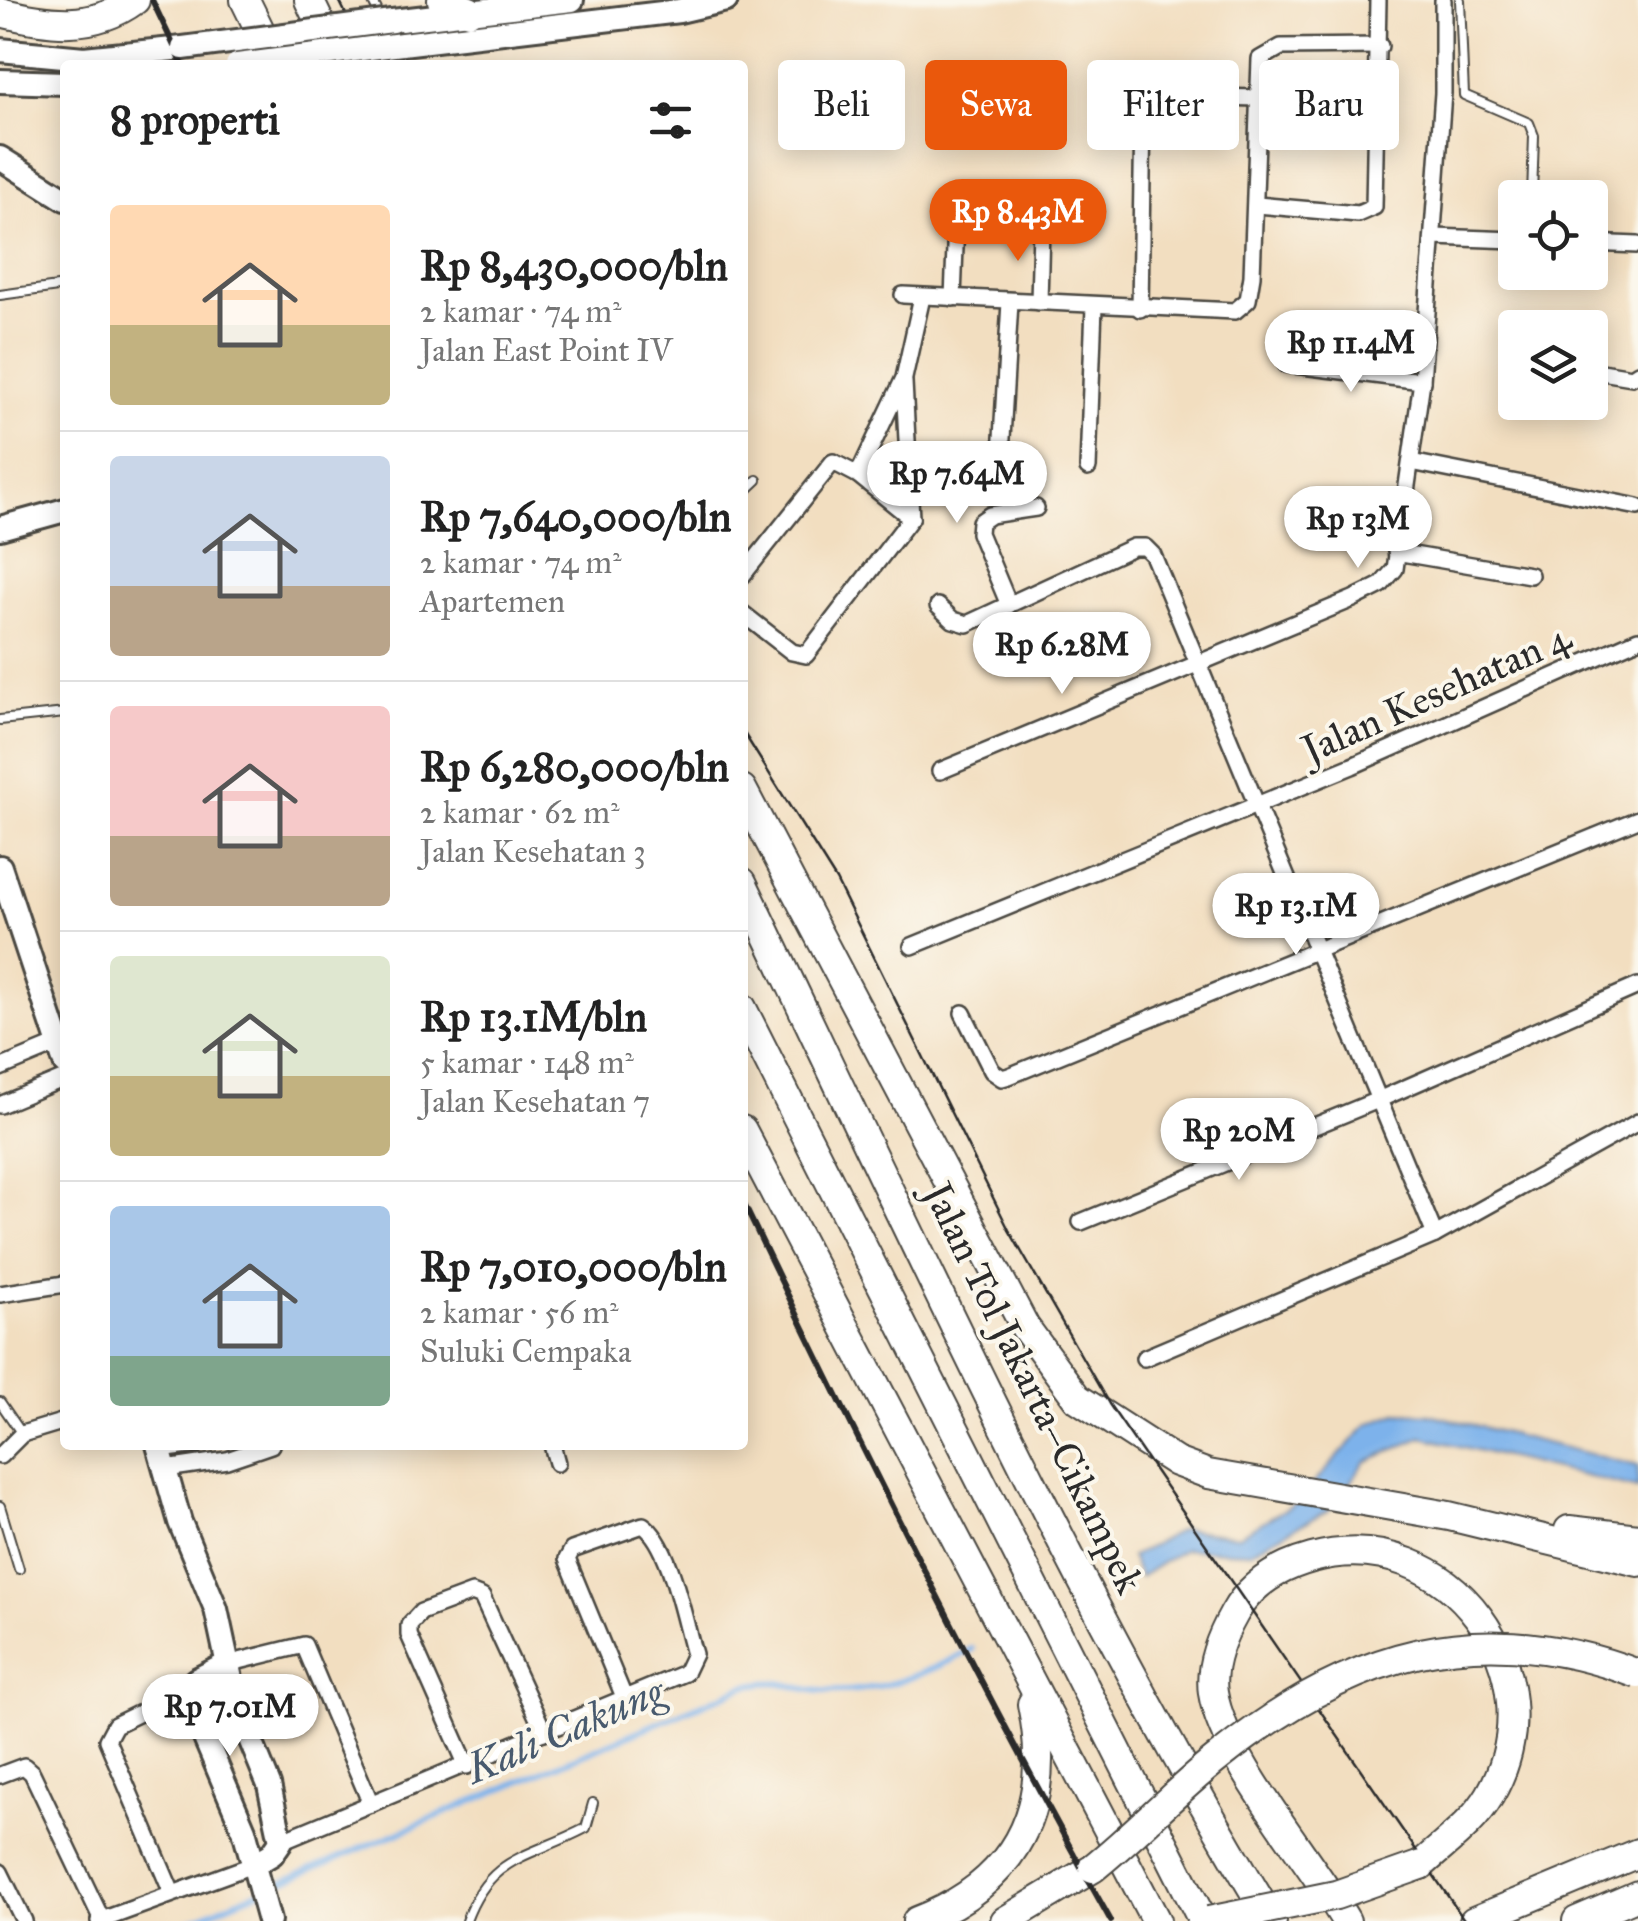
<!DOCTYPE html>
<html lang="id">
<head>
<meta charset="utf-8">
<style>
	body { margin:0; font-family:"IM FELL Great Primer",serif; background:#f2f2f2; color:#222; height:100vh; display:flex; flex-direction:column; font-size:38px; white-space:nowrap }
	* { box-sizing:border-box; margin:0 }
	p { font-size:32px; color:#767676 }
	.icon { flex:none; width:55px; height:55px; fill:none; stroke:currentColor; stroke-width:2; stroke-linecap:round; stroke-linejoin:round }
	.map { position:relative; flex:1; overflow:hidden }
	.side { position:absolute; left:60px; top:60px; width:688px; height:1390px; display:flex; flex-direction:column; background:#fff; border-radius:10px; box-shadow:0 5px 25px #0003 }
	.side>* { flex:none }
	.hud { position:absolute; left:778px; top:60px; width:710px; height:90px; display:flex; gap:20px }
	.controls { position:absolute; left:1498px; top:180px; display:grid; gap:20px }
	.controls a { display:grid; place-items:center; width:110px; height:110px; border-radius:10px; background:#fff; box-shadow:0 5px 25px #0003; font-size:50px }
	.price { position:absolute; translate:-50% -85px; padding:0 22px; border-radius:35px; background:#fff; color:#222; font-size:32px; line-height:65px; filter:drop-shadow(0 2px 5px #0008) }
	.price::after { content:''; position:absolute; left:50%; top:60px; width:30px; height:22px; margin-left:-15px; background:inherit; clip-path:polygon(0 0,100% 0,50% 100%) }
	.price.current { background:#ea580c; color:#fff }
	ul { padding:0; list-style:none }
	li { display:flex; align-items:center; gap:30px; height:250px; padding:0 50px }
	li+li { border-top:2px solid #e0e0e0 }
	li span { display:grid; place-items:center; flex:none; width:280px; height:200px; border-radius:10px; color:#555 }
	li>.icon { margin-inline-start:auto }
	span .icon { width:120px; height:120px; fill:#fffc; stroke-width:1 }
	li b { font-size:42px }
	h2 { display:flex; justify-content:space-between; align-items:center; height:120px; padding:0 50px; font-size:42px }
	.tag { padding:0 35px; border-radius:10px; background:#fff; box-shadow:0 5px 25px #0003; font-size:35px; line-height:90px }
	.tag.current { background:#ea580c; color:#fff }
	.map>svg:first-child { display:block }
	.water { fill:#7db2eb; stroke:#546e8b; stroke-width:2.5 }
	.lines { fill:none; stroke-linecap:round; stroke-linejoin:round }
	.stream { stroke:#7db2eb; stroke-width:6 }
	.lane-casing { stroke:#494641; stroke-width:12 }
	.street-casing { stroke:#494641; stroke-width:20 }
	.secondary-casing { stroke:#494641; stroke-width:28 }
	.highway-casing { stroke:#494641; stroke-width:32 }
	.lane { stroke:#fff; stroke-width:8 }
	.street { stroke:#fff; stroke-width:15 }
	.secondary { stroke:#fff; stroke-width:22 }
	.highway { stroke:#fff; stroke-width:28 }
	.tram { stroke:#2b2b2b; stroke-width:2.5 }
	.rail { stroke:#2b2b2b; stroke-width:6 }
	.secondary-bridge-casing { stroke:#494641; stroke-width:28; stroke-linecap:butt }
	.highway-bridge-casing { stroke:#494641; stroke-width:32; stroke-linecap:butt }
	.secondary-bridge { stroke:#fff; stroke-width:22 }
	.highway-bridge { stroke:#fff; stroke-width:28 }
	.labels { text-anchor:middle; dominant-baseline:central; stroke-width:8; stroke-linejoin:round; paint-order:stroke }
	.street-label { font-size:40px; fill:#2b2b2b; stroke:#fbf7ec }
	.water-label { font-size:42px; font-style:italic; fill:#485a6e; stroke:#fbf7ec }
</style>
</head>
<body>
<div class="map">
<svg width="1638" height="1921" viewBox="0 0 1638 1921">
	<rect width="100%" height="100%" fill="#fbf7ec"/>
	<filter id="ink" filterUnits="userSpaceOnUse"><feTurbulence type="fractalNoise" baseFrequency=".01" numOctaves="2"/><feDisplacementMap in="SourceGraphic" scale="20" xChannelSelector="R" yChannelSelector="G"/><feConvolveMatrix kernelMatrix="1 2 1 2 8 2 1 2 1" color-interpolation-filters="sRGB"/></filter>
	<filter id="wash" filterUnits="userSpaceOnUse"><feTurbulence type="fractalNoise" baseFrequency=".0048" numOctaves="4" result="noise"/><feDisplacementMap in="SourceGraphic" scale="40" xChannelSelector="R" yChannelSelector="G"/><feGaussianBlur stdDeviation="2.25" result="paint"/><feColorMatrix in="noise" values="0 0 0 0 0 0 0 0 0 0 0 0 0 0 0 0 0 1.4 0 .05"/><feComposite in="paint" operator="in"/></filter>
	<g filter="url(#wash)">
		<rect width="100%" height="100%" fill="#f2dec0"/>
		<polygon class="water" points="1397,1413 1429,1414 1638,1466 1638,1489 1422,1437 1365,1462 1329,1510 1249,1552 1184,1549 1140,1577 1131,1557 1182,1529 1238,1536 1296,1503 1368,1424"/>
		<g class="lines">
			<path class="stream" d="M189,1921L745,1686C788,1676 788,1690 822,1691C877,1694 925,1675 972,1649"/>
		</g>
	</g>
	<g filter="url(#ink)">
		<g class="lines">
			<g class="lane-casing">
				<g id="lane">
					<polyline points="372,0 381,18"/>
					<polyline points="1460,0 1464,95 1529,123 1534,136 1532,196"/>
					<polyline points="396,49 403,65"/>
					<polyline points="0,295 65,286"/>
					<polyline points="742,494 757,480"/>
					<polyline points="0,720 65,713"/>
					<polyline points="0,1402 22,1434"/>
					<polyline points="0,1506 19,1569"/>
					<path d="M466,1921C490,1855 529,1858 586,1828L593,1803"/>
				</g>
			</g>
			<g class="street-casing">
				<g id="street">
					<polyline points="1257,205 1358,214 1374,207 1378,0"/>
					<polyline points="1434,237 1515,240"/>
					<polyline points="1590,243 1638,245"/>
					<polyline points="903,295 1235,311 1248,300 1252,276 1260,59 1281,47 1380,46"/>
					<polyline points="953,298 957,197"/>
					<polyline points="1039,302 1041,228"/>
					<polyline points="1140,309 1143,110 1153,100 1165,96 1259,98"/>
					<polyline points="1286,364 1422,381"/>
					<polyline points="1590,370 1632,377 1638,373"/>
					<polyline points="904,382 911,518"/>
					<polyline points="1001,455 1010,302"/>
					<polyline points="1411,462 1638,507"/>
					<polyline points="1088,468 1094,306"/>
					<polyline points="858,475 904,378 922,297"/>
					<polyline points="1396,552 1530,575"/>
					<polyline points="742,576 833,462 858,475 911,518"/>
					<polyline points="1009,605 979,533 980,522 990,515 1036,508"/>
					<polyline points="938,606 953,620 967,624 1133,547 1145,547 1153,555 1435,1235"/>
					<polyline points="742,613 792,652 806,655 911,518"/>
					<polyline points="940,771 1353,599 1381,585 1395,569 1422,381 1443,93 1443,0"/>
					<polyline points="912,946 1352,766 1638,639"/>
					<polyline points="963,1013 992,1071 1002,1078 1009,1076 1638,819"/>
					<polyline points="0,1068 58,1044"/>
					<polyline points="0,1105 65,1078"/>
					<polyline points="1081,1222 1378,1100 1638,986"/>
					<polyline points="0,1294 65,1284"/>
					<polyline points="1144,1358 1435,1235 1638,1122"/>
					<polyline points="552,1445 557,1463"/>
					<polyline points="160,1450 197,1445"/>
					<polyline points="0,1456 22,1434 65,1421"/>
					<polyline points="166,1469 227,1460 271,1445"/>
					<polyline points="227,1664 304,1645 371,1804"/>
					<polyline points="467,1766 409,1635 409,1625 421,1612 472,1593 482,1597 544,1732"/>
					<polyline points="0,1775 24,1766 32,1773 102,1920"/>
					<path d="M281,1841L685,1673L694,1654C684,1622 671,1544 643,1525L572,1550L567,1559L624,1697"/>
					<polyline points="0,1872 24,1921"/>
					<polyline points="172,1893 107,1740 115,1725 185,1691"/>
					<polyline points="99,1921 255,1864"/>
				</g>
			</g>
			<g class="secondary-casing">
				<g id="secondary">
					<polyline points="392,21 572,0"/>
					<polyline points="402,44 679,11 726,0"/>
					<polyline points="0,50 84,58 183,48"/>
					<polyline points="0,81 65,83"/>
					<polyline points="0,158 65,199"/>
					<polyline points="0,528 65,510"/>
					<polyline points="0,867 65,1063"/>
					<polyline points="158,1445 180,1522 216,1609 237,1707 269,1785 281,1841 272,1854 255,1864"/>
					<polyline points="227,1664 196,1680 185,1691 244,1830 269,1921"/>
				</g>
			</g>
			<g class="highway-casing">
				<g id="highway">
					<polyline points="245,0 274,59"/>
					<polyline points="309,0 340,65"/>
					<polyline points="442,0 469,11"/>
					<path d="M0,12C48,24 93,31 135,0"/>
					<polyline points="742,789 1025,1327 1077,1398 1176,1462 1208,1474 1449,1516 1638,1562"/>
					<path d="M742,882C910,1232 1071,1588 1272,1921"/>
					<polyline points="742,1008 1203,1921"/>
					<polyline points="742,1130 1156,1921"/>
					<polyline points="1569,1530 1638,1538"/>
					<path d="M917,1921C1016,1883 1054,1808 1032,1704"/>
					<polyline points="1005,1921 1093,1868"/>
					<path d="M1346,1921C1310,1859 1223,1758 1213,1693C1209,1666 1221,1637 1234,1614C1251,1583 1279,1567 1312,1558C1449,1521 1560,1674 1490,1795C1473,1824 1445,1843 1421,1865"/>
					<polyline points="1474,1921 1638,1853"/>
					<polyline points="1577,1921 1638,1895"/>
				</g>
			</g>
			<use href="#lane" class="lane"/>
			<use href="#street" class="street"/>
			<use href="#secondary" class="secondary"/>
			<use href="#highway" class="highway"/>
			<g class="tram">
				<polyline points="339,0 371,65"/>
				<polyline points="742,730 836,880 1009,1230 1109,1404 1465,1921"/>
			</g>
			<g class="rail">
				<polyline points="152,0 183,65"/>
				<path d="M742,1200C859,1444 979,1685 1111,1921"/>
			</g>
			<g class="secondary-bridge-casing">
				<g id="secondary-bridge">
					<polyline points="183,48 392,21"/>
					<polyline points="237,65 402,44"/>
				</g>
			</g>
			<g class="highway-bridge-casing">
				<g id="highway-bridge">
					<path d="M1093,1868C1137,1833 1175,1791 1219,1757C1350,1653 1477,1613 1638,1674"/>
					<polyline points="1209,1921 1336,1895 1421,1865"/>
				</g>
			</g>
			<use href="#secondary-bridge" class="secondary-bridge"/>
			<use href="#highway-bridge" class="highway-bridge"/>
		</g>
	</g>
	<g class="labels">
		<g class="street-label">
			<text transform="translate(1436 693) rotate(-24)">Jalan Kesehatan 4</text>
			<text transform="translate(1034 1388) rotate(64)">Jalan Tol Jakarta–Cikampek</text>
		</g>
		<g class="water-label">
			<text transform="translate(565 1730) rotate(-23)">Kali Cakung</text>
		</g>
	</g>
</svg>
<div class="controls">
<a><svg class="icon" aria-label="locate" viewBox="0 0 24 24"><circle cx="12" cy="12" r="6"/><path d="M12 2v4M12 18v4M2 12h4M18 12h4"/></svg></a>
<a><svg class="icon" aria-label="layers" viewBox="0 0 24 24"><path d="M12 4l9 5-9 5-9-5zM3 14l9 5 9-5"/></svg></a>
</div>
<b class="price current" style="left:1018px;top:264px">Rp 8.43M</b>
<b class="price" style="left:1351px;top:395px">Rp 11.4M</b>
<b class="price" style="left:957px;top:526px">Rp 7.64M</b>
<b class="price" style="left:1358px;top:571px">Rp 13M</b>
<b class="price" style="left:1062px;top:697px">Rp 6.28M</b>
<b class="price" style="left:1296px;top:958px">Rp 13.1M</b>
<b class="price" style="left:1239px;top:1183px">Rp 20M</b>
<b class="price" style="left:230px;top:1759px">Rp 7.01M</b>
<div class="hud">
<a class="tag">Beli</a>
<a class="tag current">Sewa</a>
<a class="tag">Filter</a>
<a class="tag">Baru</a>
</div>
<section class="side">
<h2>8 properti<svg class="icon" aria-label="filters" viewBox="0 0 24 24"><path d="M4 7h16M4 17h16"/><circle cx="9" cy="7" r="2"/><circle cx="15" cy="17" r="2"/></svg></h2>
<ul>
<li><span style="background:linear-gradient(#ffd9b3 60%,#c2b280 0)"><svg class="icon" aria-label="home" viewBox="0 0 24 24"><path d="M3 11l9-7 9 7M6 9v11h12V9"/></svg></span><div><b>Rp 8,430,000/bln</b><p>2 kamar · 74 m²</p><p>Jalan East Point IV</p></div></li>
<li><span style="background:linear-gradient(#c9d6e8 65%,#b9a48a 0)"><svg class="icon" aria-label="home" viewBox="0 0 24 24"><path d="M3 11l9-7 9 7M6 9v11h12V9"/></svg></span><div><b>Rp 7,640,000/bln</b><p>2 kamar · 74 m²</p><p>Apartemen</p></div></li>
<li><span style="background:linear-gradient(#f6c9c9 65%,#b9a48a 0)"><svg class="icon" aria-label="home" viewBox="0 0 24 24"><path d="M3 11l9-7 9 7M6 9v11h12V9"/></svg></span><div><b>Rp 6,280,000/bln</b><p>2 kamar · 62 m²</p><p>Jalan Kesehatan 3</p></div></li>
<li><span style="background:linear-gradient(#dfe7d0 60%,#c2b280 0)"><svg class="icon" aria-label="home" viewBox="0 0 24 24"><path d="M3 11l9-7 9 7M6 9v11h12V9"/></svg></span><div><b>Rp 13.1M/bln</b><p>5 kamar · 148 m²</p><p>Jalan Kesehatan 7</p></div></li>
<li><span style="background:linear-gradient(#a9c7e8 75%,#7fa58c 0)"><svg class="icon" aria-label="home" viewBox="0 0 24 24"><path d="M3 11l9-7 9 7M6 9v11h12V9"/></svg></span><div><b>Rp 7,010,000/bln</b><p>2 kamar · 56 m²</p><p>Suluki Cempaka</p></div></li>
</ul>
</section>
</div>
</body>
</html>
